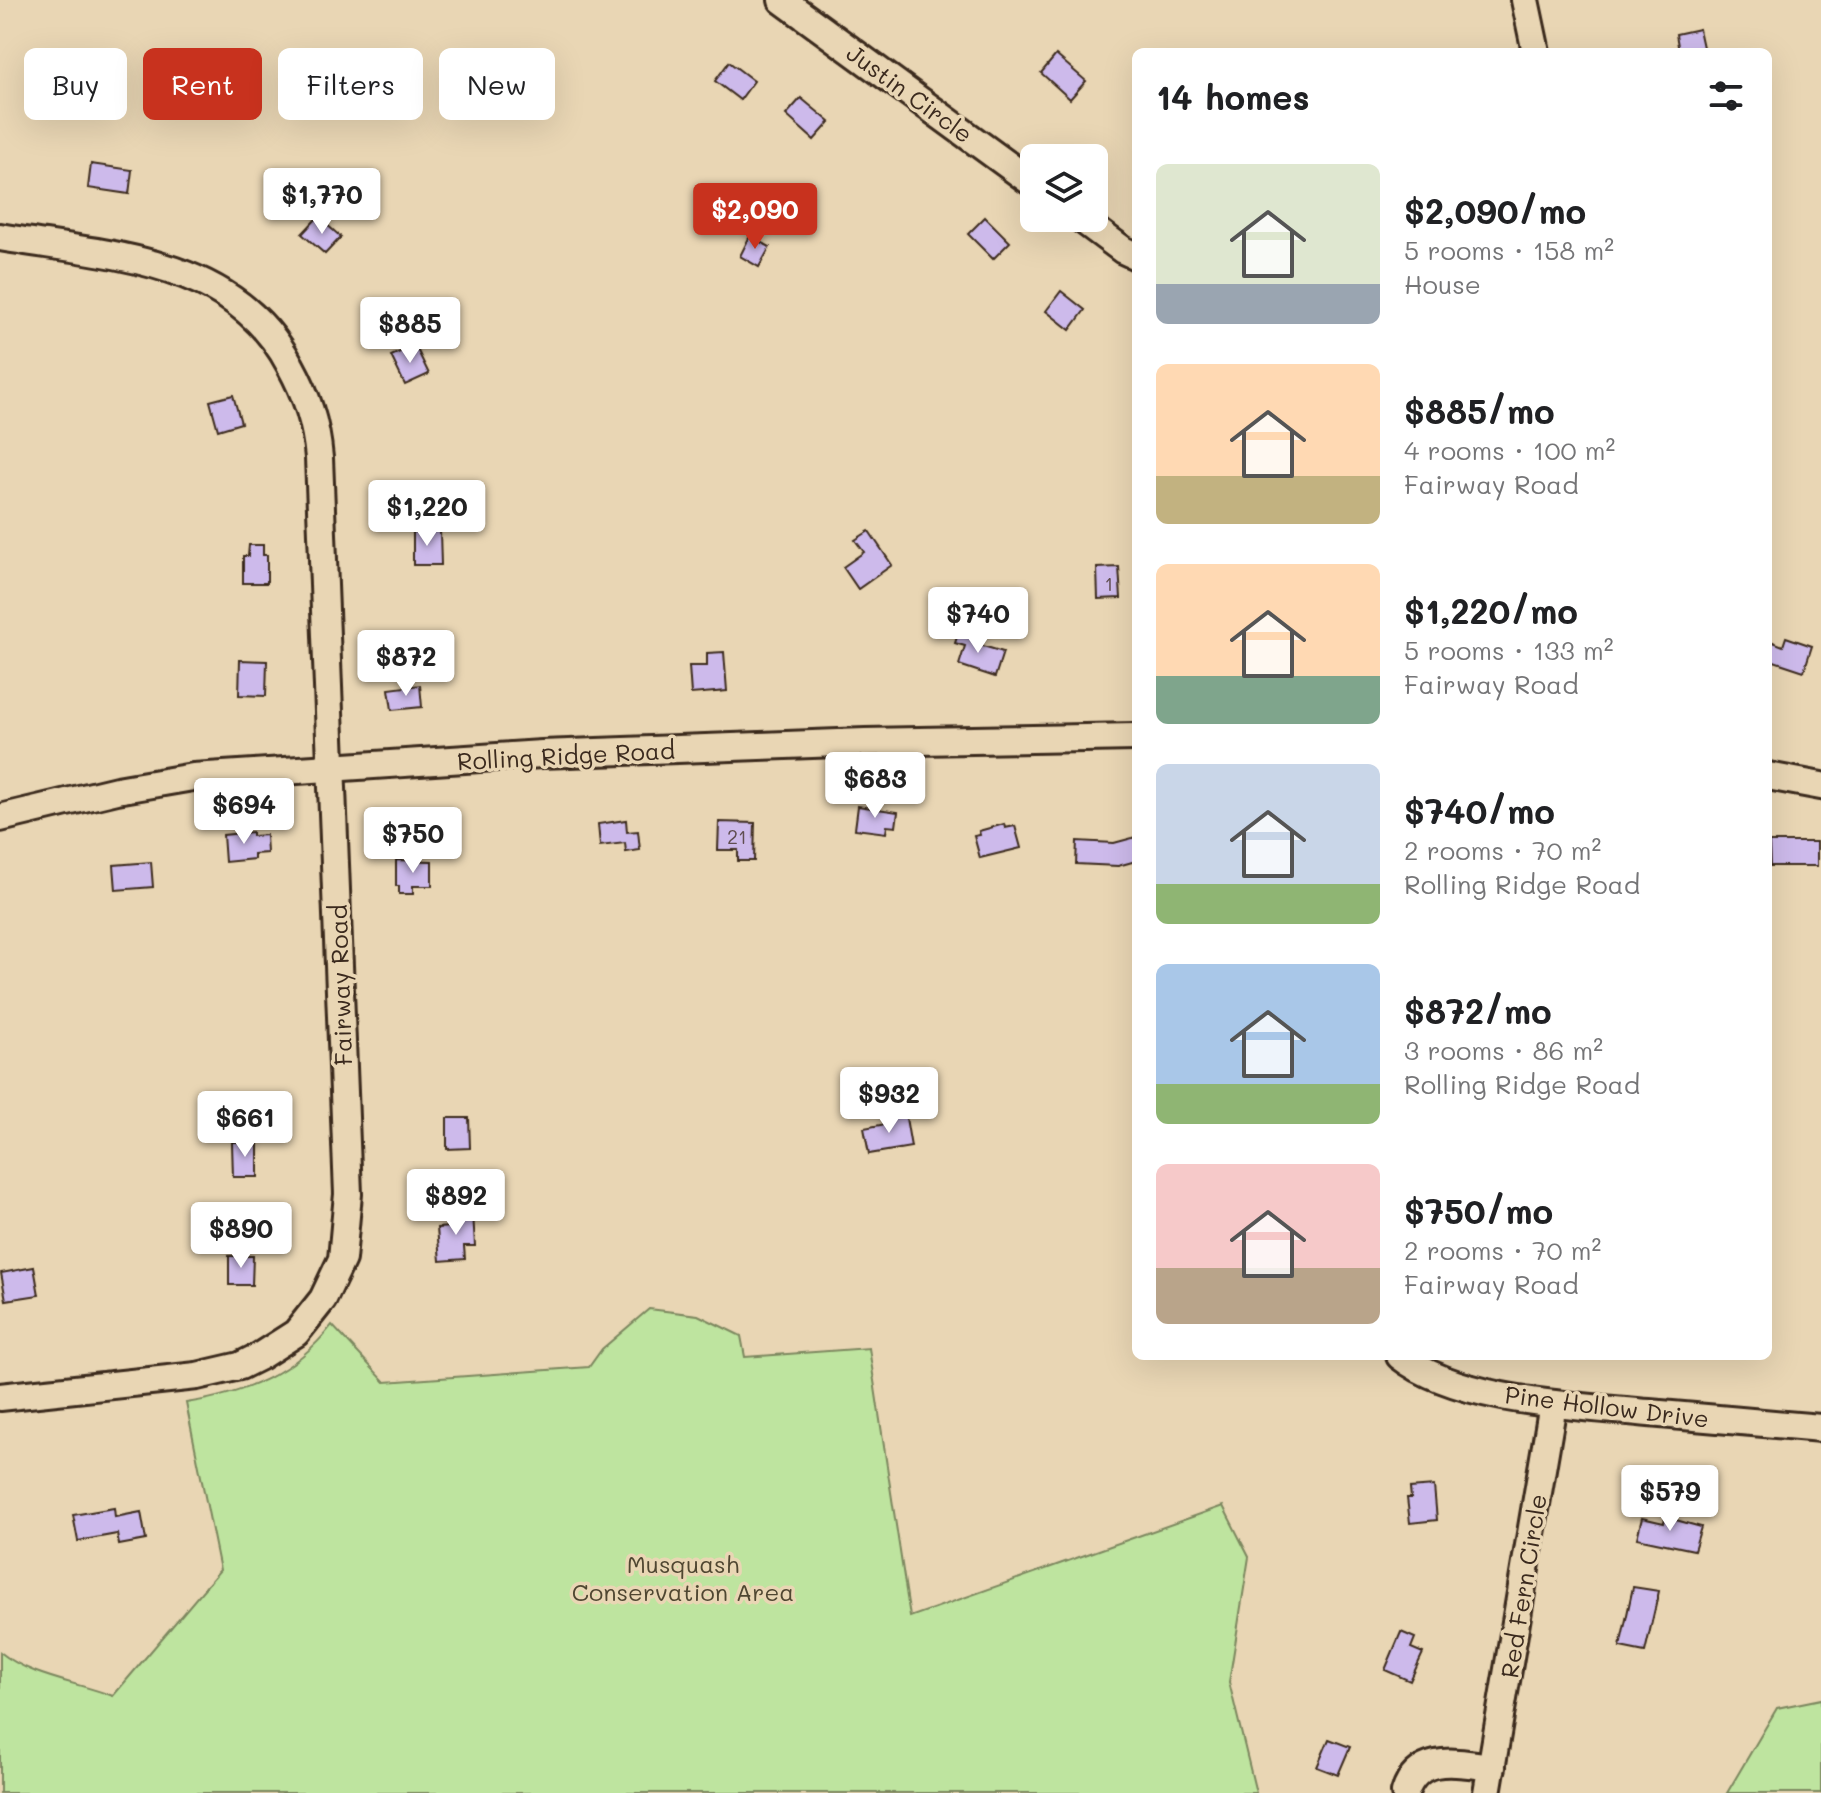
<!DOCTYPE html>
<html lang="en">
<head>
<meta charset="utf-8">
<style>
	body { margin:0; font-family:Mali,sans-serif; background:#f2f2f2; color:#202124; height:100vh; display:flex; flex-direction:column; font-size:30px; white-space:nowrap }
	* { box-sizing:border-box; margin:0 }
	p { font-size:26px; color:#757577 }
	.icon { flex:none; width:44px; height:44px; fill:none; stroke:currentColor; stroke-width:2; stroke-linecap:round; stroke-linejoin:round }
	.map { position:relative; flex:1; overflow:hidden }
	.details { position:absolute; left:1132px; top:48px; width:640px; height:1312px; display:flex; flex-direction:column; background:#fff; border-radius:12px; box-shadow:0 8px 32px #0002 }
	.details>* { flex:none }
	.hud { position:absolute; left:24px; top:48px; width:760px; height:72px; display:flex; gap:16px }
	.fabs { position:absolute; left:1020px; top:144px; display:grid; gap:16px }
	.fabs a { display:grid; place-items:center; width:88px; height:88px; border-radius:12px; background:#fff; box-shadow:0 8px 32px #0002; font-size:40px }
	.price { position:absolute; translate:-50% -68px; padding:0 18px; border-radius:8px; background:#fff; color:#222; font-size:26px; line-height:52px; filter:drop-shadow(0 2px 4px #0008) }
	.price::after { content:''; position:absolute; left:50%; top:48px; width:24px; height:18px; margin-left:-12px; background:inherit; clip-path:polygon(0 0,100% 0,50% 100%) }
	.price.current { background:#c8321e; color:#fff }
	ul { padding:0; list-style:none }
	li { display:flex; align-items:center; gap:24px; height:200px; padding:0 24px }
	li span { display:grid; place-items:center; flex:none; width:224px; height:160px; border-radius:12px; color:#555 }
	li>.icon { margin-inline-start:auto }
	span .icon { width:96px; height:96px; fill:#fffc; stroke-width:1 }
	li b { font-size:34px }
	h2 { display:flex; justify-content:space-between; align-items:center; height:96px; padding:0 24px; font-size:34px }
	.pill { padding:0 28px; border-radius:12px; background:#fff; box-shadow:0 8px 32px #0002; font-size:28px; line-height:72px }
	.pill.current { background:#c8321e; color:#fff }
	.map>svg:first-child { display:block }
	.green { fill:#bee49f; stroke:#7c875e; stroke-width:2 }
	.building { fill:#cdbaeb; stroke:#3b2a1e; stroke-width:2 }
	.lines { fill:none; stroke-linecap:round; stroke-linejoin:round }
	.minor-casing { stroke:#3b2a1e; stroke-width:32 }
	.minor { stroke:#e9d6b4; stroke-width:26 }
	.labels { text-anchor:middle; dominant-baseline:central; stroke-width:7; stroke-linejoin:round; paint-order:stroke }
	.number-label { font-size:20px; fill:#604e51 }
	.street-label { font-size:24px; fill:#3b2a1e; stroke:#e9d6b4 }
	.park-label { font-size:24px; fill:#4f4631; stroke:#e9d6b4 }
</style>
</head>
<body>
<div class="map">
<svg width="1821" height="1793" viewBox="0 0 1821 1793">
	<rect width="100%" height="100%" fill="#e9d6b4"/>
	<filter id="ink" filterUnits="userSpaceOnUse"><feTurbulence type="fractalNoise" baseFrequency=".0125" numOctaves="2"/><feDisplacementMap in="SourceGraphic" scale="16" xChannelSelector="R" yChannelSelector="G"/><feConvolveMatrix kernelMatrix="1 2 1 2 8 2 1 2 1" color-interpolation-filters="sRGB"/></filter>
	<g filter="url(#ink)">
		<g class="green">
			<path d="M649,1309L698,1315L741,1336L745,1357L869,1348L910,1617L1223,1506L1249,1557L1229,1682L1256,1793H0V1652C31,1677 76,1682 113,1696L220,1570L186,1403C245,1394 295,1373 332,1325L385,1382L589,1367L602,1349Z"/>
			<polygon points="1821,1699 1821,1793 1727,1793 1777,1708"/>
		</g>
		<g class="building">
			<polygon points="1699,29 1704,52 1679,52 1676,34"/>
			<polygon points="1056,55 1086,81 1070,99 1041,73"/>
			<polygon points="729,62 754,81 740,100 715,81"/>
			<polygon points="801,98 830,122 814,140 786,115"/>
			<polygon points="91,164 132,170 129,194 88,188"/>
			<polygon points="318,217 341,237 325,254 302,234"/>
			<polygon points="985,217 1010,242 993,259 968,234"/>
			<polygon points="750,236 770,247 759,267 740,256"/>
			<polygon points="1061,291 1085,310 1070,330 1046,311"/>
			<polygon points="415,345 429,374 405,385 391,356"/>
			<polygon points="233,395 241,423 218,430 210,401"/>
			<polygon points="440,531 441,565 413,565 413,532"/>
			<polygon points="869,531 892,565 858,589 843,567 864,552 855,540"/>
			<polygon points="249,545 263,545 263,555 267,555 267,583 243,583 243,556 248,556"/>
			<polygon points="1119,567 1121,598 1098,599 1097,568"/>
			<polygon points="960,628 976,633 973,643 1003,652 995,677 959,665 965,646 955,643"/>
			<polygon points="1786,637 1812,646 1804,671 1768,659 1768,640 1783,646"/>
			<polygon points="724,652 727,691 691,694 689,666 707,666 707,653"/>
			<polygon points="240,660 267,661 266,696 239,695"/>
			<polygon points="420,685 422,707 392,710 389,689"/>
			<polygon points="858,806 898,812 896,827 887,826 886,833 855,829"/>
			<polygon points="626,820 627,832 638,831 640,850 626,852 625,843 600,846 598,824"/>
			<polygon points="719,822 755,823 754,861 738,861 738,850 718,850"/>
			<polygon points="1004,824 1005,828 1015,826 1021,848 980,858 974,836 980,835 979,831"/>
			<polygon points="252,832 252,836 266,835 267,853 254,854 254,859 225,862 223,835"/>
			<polygon points="1136,837 1136,861 1118,866 1076,864 1077,841 1114,843"/>
			<polygon points="1769,842 1817,842 1817,866 1770,866"/>
			<polygon points="396,860 432,861 432,886 413,886 413,894 399,894 399,886 396,886"/>
			<polygon points="151,862 153,887 116,890 114,865"/>
			<polygon points="905,1112 911,1147 869,1154 864,1128 886,1124 884,1115"/>
			<polygon points="447,1118 469,1118 470,1148 447,1149"/>
			<polygon points="232,1142 258,1142 258,1177 233,1177"/>
			<polygon points="473,1213 475,1246 464,1246 465,1259 440,1261 437,1228 450,1227 449,1214"/>
			<polygon points="229,1256 253,1256 252,1285 229,1285"/>
			<polygon points="34,1267 39,1295 6,1300 1,1273"/>
			<polygon points="1434,1486 1437,1520 1410,1523 1407,1498 1411,1498 1410,1488"/>
			<polygon points="114,1508 115,1517 141,1512 146,1540 119,1545 117,1534 78,1541 73,1515"/>
			<polygon points="1665,1517 1701,1527 1694,1550 1637,1538 1642,1518 1664,1523"/>
			<polygon points="1633,1587 1659,1591 1645,1652 1620,1647"/>
			<polygon points="1401,1632 1415,1638 1411,1648 1423,1653 1410,1681 1385,1670"/>
			<polygon points="1329,1739 1350,1747 1338,1775 1317,1767"/>
		</g>
		<g class="lines">
			<g class="minor-casing">
				<g id="minor">
					<polyline points="782,0 1034,184"/>
					<polyline points="1525,0 1536,52"/>
					<polyline points="1080,218 1123,250 1136,256"/>
					<path d="M0,237C106,255 234,257 290,365C307,396 316,423 319,458L348,1194L342,1259L323,1299L296,1333L260,1356L240,1366L197,1376L0,1397"/>
					<polyline points="1768,776 1821,786"/>
					<polyline points="0,818 117,790 193,777 542,754 865,742 1136,737"/>
					<path d="M1400,1356C1458,1402 1577,1406 1649,1413C1706,1418 1764,1423 1821,1428"/>
					<path d="M1405,1793C1418,1752 1459,1763 1492,1767"/>
					<polyline points="1487,1793 1553,1404"/>
				</g>
			</g>
			<use href="#minor" class="minor"/>
		</g>
	</g>
	<g class="labels">
		<g class="number-label">
			<text x="1109" y="583">1</text>
			<text x="737" y="836">21</text>
		</g>
		<g class="street-label">
			<text transform="translate(910 93) rotate(36)">Justin Circle</text>
			<text transform="translate(566 755) rotate(-3)">Rolling Ridge Road</text>
			<text transform="translate(340 985) rotate(-92)">Fairway Road</text>
			<text transform="translate(1607 1406) rotate(7)">Pine Hollow Drive</text>
			<text transform="translate(1523 1586) rotate(-81)">Red Fern Circle</text>
		</g>
		<g class="park-label">
			<text x="683" y="1563">Musquash<tspan x="683" dy="28">Conservation Area</tspan></text>
		</g>
	</g>
</svg>
<div class="fabs">
<a><svg class="icon" aria-label="layers" viewBox="0 0 24 24"><path d="M12 4l9 5-9 5-9-5zM3 14l9 5 9-5"/></svg></a>
</div>
<b class="price" style="left:322px;top:236px">$1,770</b>
<b class="price current" style="left:755px;top:251px">$2,090</b>
<b class="price" style="left:410px;top:365px">$885</b>
<b class="price" style="left:427px;top:548px">$1,220</b>
<b class="price" style="left:978px;top:655px">$740</b>
<b class="price" style="left:406px;top:698px">$872</b>
<b class="price" style="left:875px;top:820px">$683</b>
<b class="price" style="left:244px;top:846px">$694</b>
<b class="price" style="left:413px;top:875px">$750</b>
<b class="price" style="left:889px;top:1135px">$932</b>
<b class="price" style="left:245px;top:1159px">$661</b>
<b class="price" style="left:456px;top:1237px">$892</b>
<b class="price" style="left:241px;top:1270px">$890</b>
<b class="price" style="left:1670px;top:1533px">$579</b>
<div class="hud">
<a class="pill">Buy</a>
<a class="pill current">Rent</a>
<a class="pill">Filters</a>
<a class="pill">New</a>
</div>
<section class="details">
<h2>14 homes<svg class="icon" aria-label="filters" viewBox="0 0 24 24"><path d="M4 7h16M4 17h16"/><circle cx="9" cy="7" r="2"/><circle cx="15" cy="17" r="2"/></svg></h2>
<ul>
<li><span style="background:linear-gradient(#dfe7d0 75%,#9aa5b1 0)"><svg class="icon" aria-label="home" viewBox="0 0 24 24"><path d="M3 11l9-7 9 7M6 9v11h12V9"/></svg></span><div><b>$2,090/mo</b><p>5 rooms · 158 m²</p><p>House</p></div></li>
<li><span style="background:linear-gradient(#ffd9b3 70%,#c2b280 0)"><svg class="icon" aria-label="home" viewBox="0 0 24 24"><path d="M3 11l9-7 9 7M6 9v11h12V9"/></svg></span><div><b>$885/mo</b><p>4 rooms · 100 m²</p><p>Fairway Road</p></div></li>
<li><span style="background:linear-gradient(#ffd9b3 70%,#7fa58c 0)"><svg class="icon" aria-label="home" viewBox="0 0 24 24"><path d="M3 11l9-7 9 7M6 9v11h12V9"/></svg></span><div><b>$1,220/mo</b><p>5 rooms · 133 m²</p><p>Fairway Road</p></div></li>
<li><span style="background:linear-gradient(#c9d6e8 75%,#8fb573 0)"><svg class="icon" aria-label="home" viewBox="0 0 24 24"><path d="M3 11l9-7 9 7M6 9v11h12V9"/></svg></span><div><b>$740/mo</b><p>2 rooms · 70 m²</p><p>Rolling Ridge Road</p></div></li>
<li><span style="background:linear-gradient(#a9c7e8 75%,#8fb573 0)"><svg class="icon" aria-label="home" viewBox="0 0 24 24"><path d="M3 11l9-7 9 7M6 9v11h12V9"/></svg></span><div><b>$872/mo</b><p>3 rooms · 86 m²</p><p>Rolling Ridge Road</p></div></li>
<li><span style="background:linear-gradient(#f6c9c9 65%,#b9a48a 0)"><svg class="icon" aria-label="home" viewBox="0 0 24 24"><path d="M3 11l9-7 9 7M6 9v11h12V9"/></svg></span><div><b>$750/mo</b><p>2 rooms · 70 m²</p><p>Fairway Road</p></div></li>
</ul>
</section>
</div>
</body>
</html>
